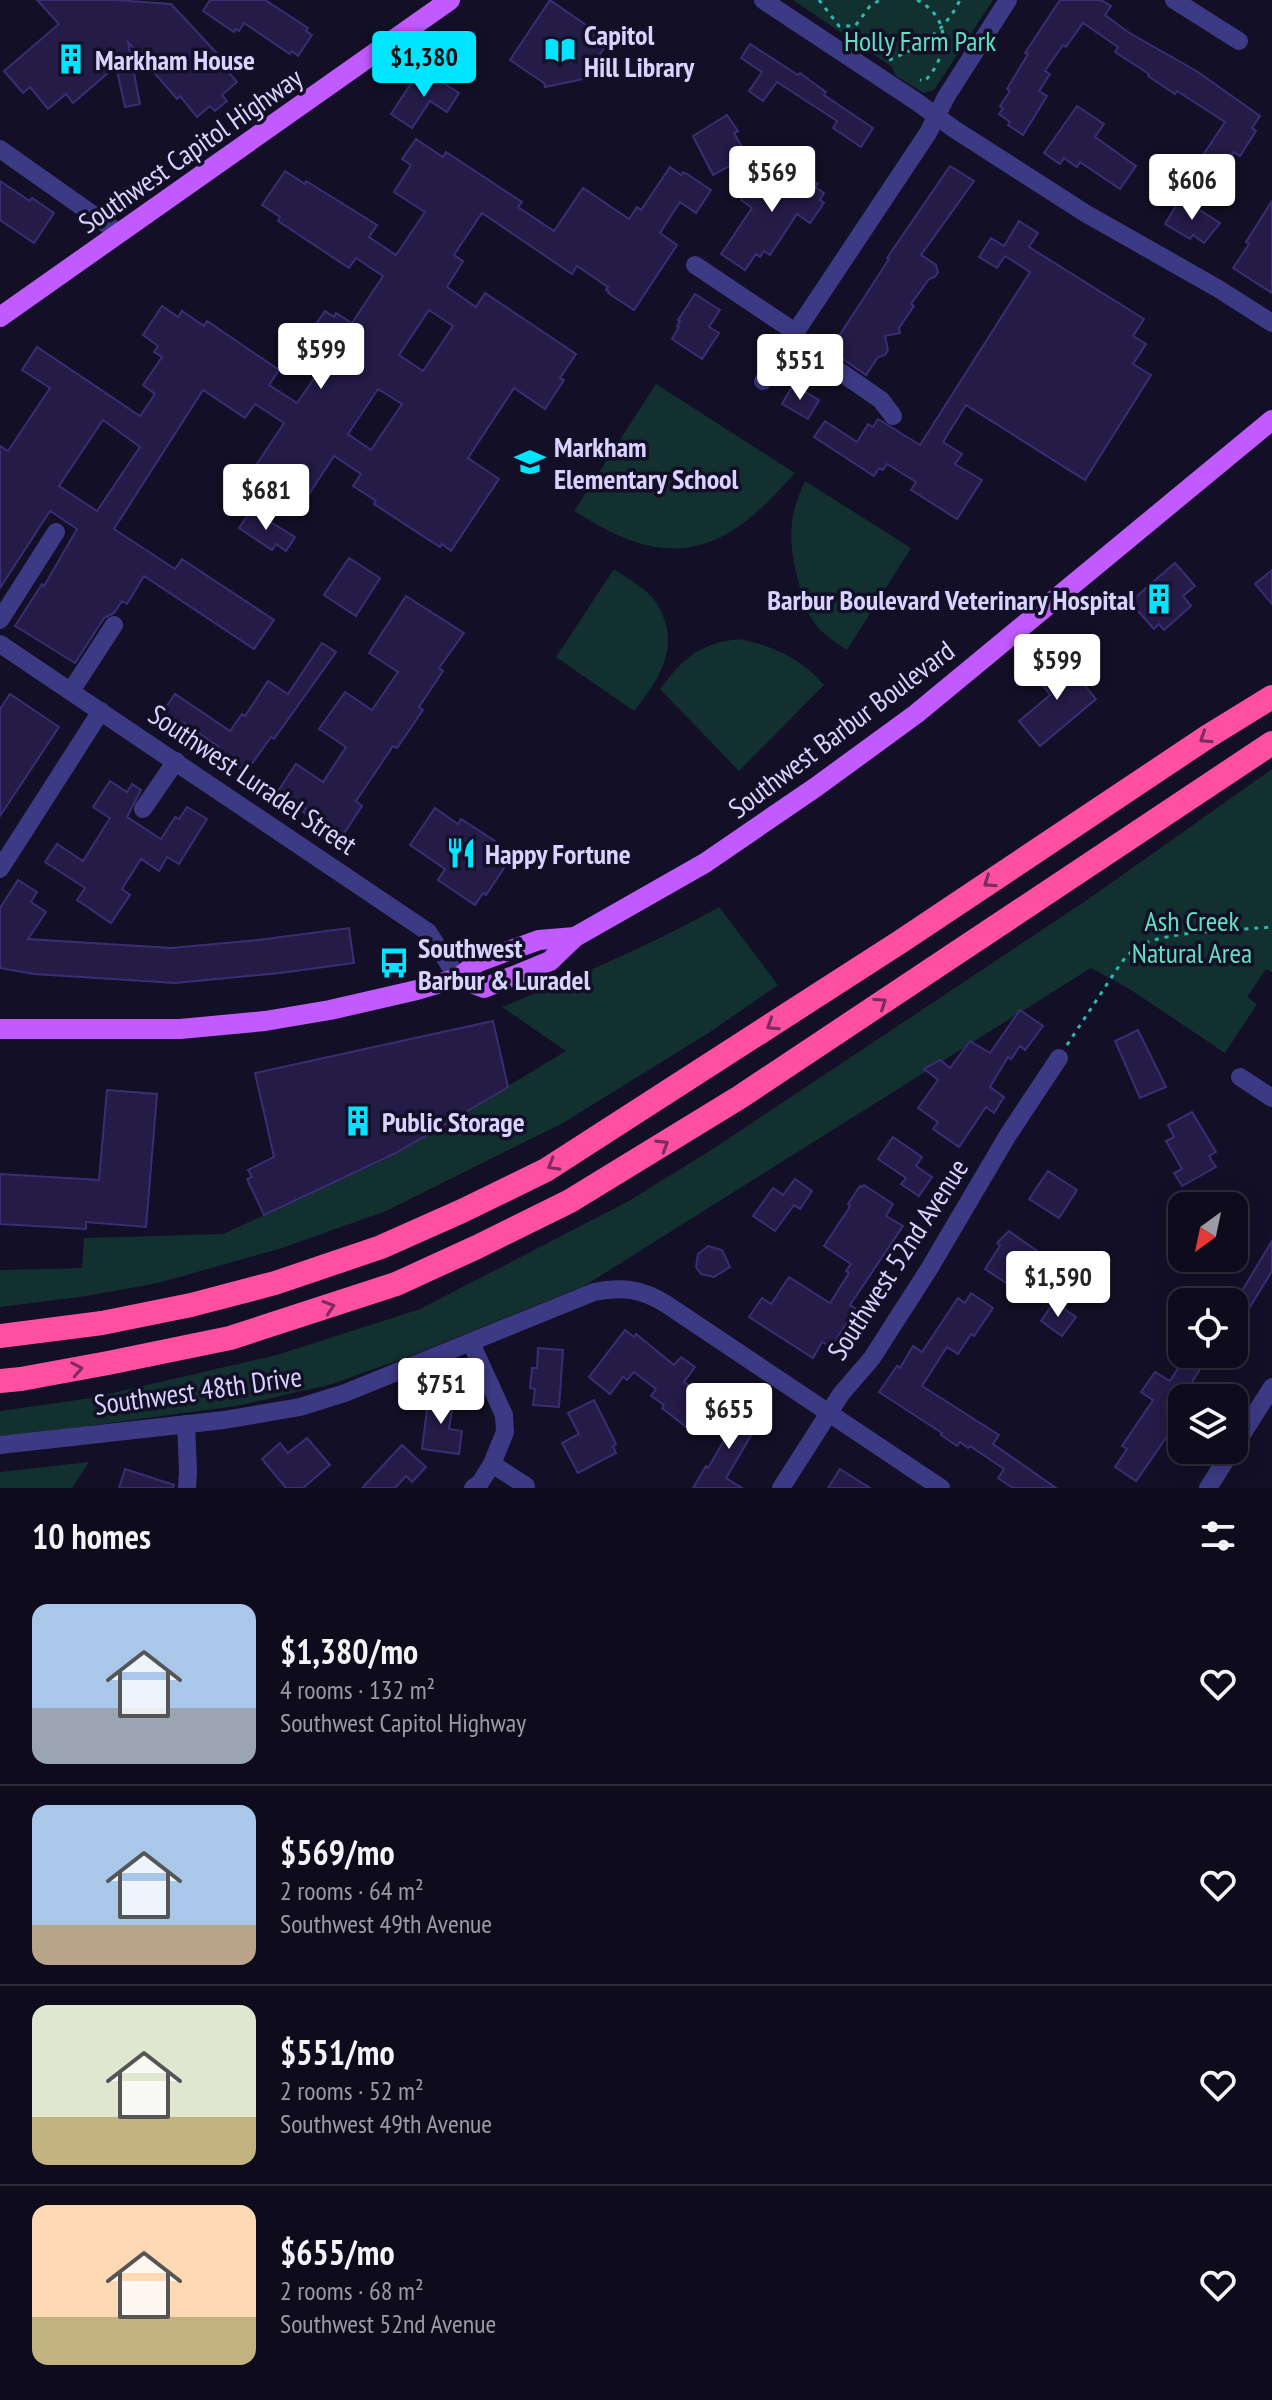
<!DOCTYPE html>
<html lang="en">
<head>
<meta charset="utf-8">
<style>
	body { margin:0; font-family:"PT Sans Narrow",sans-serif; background:#171425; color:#f1f3f6; height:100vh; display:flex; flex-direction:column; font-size:30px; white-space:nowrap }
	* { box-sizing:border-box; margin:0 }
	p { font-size:26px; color:#9b9ba3 }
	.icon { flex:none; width:44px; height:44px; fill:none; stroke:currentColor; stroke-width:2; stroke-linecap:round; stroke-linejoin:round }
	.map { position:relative; height:1488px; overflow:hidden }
	.drawer { display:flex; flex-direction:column; background:#0e0b1c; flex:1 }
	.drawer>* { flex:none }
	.needle { width:52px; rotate:213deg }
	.tools { position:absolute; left:1168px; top:1192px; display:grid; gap:16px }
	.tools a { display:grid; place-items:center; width:80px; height:80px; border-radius:16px; background:#0e0b1c; box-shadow:0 4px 20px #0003,0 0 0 2px #2e2b3b; font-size:40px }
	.price { position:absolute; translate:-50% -68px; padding:0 18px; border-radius:8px; background:#fff; color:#222; font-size:26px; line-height:52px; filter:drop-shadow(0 2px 4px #0008) }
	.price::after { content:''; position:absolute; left:50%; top:48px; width:24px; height:18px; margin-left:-12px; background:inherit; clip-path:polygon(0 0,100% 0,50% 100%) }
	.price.selected { background:#00e5ff; color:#111 }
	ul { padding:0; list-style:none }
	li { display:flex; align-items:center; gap:24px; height:200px; padding:0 32px }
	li+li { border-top:2px solid #2e2b3b }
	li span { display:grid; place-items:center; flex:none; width:224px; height:160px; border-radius:16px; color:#555 }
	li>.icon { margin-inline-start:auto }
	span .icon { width:96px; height:96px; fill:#fffc; stroke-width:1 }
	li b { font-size:34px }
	h2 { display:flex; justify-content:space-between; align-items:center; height:96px; padding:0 32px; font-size:34px }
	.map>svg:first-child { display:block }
	.green { fill:#12302f }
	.building { fill:#241b47; stroke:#3b2d73; stroke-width:2; fill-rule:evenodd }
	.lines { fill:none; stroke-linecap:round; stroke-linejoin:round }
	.path { stroke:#2fb8b0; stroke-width:3; stroke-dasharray:4 6; stroke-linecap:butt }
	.minor { stroke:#3d3a85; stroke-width:18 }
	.major { stroke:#c25bff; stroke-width:20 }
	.highway { stroke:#ff4fa3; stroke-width:24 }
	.oneway { stroke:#7d2c5e }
	.labels { text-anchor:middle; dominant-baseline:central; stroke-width:7; stroke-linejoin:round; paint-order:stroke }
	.poi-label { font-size:28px; font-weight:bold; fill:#d9d4ff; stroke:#130f26; text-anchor:start }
	.park-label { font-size:28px; fill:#5fe0c0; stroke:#130f26 }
	.street-label { font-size:28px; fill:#d9d4ff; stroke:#130f26 }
</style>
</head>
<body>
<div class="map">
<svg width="1272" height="1488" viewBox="0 0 1272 1488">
	<rect width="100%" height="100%" fill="#130f26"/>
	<g class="green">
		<polygon points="793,0 993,0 934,90 924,93 896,76 892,67"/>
		<path d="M656,384L795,473C750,523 707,565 635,542C613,535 593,522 574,511Z"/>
		<path d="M805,481L911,548L847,650C835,642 822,634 813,621C805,610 801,593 798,580C788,540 788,518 805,481Z"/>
		<path d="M614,569C628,579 648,589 657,604C682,645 660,679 634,711L556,657Z"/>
		<path d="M740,639C773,646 802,659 824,685L739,771L660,689C684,657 700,643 740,639Z"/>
		<polygon points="1272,769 1272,972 1266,969 1247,997 1257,1004 1225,1053 1128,988 1091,968 584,1286 413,1355 329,1385 236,1406 0,1438 0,1411 91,1398 277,1355 420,1309 627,1202 716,1147 1087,900"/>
		<path d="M719,907L778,985L710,1032L563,1123L386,1211L282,1248L158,1283L87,1296L0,1307V1270L82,1268L84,1238L223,1234L389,1158L566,1051L502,1007C576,977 649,946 719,907Z"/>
		<polygon points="89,1462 72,1488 0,1488 0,1472"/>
	</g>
	<g class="building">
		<polygon points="37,0 115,0 171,4 226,63 223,66 237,82 222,95 227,101 215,111 210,106 197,117 180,96 177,99 128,42 140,104 125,107 116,66 73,103 66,94 48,109 30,87 23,93 4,71 59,24"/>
		<polygon points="210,0 265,0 308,28 306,31 312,35 298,56 292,51 290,54 244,23 239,31 236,29 234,32 203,11"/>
		<polygon points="550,0 609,41 583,79 545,87 544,83 510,60"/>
		<polygon points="1060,0 1101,0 1111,6 1105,15 1128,32 1198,72 1260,116 1252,128 1256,131 1240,156 1234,152 1217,179 1212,176 1196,199 1176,186 1194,158 1199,161 1225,122 1177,91 1175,94 1148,76 1149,74 1115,52 1118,47 1083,23 1066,47 1063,45 1045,71 1050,74 1039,91 1047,96 1023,135 1008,125 1010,122 999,114 1003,108 1000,106 1010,91 1007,89 1028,54 1025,53"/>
		<polygon points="750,44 798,75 800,73 812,82 826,92 824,95 873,128 861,147 833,128 837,121 777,82 763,101 749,91 762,72 741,58"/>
		<polygon points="428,73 459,93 447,112 430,101 412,128 391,114 412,82 419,86"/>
		<polygon points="1077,106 1104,124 1095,137 1136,166 1120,189 1080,162 1077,167 1064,158 1060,164 1044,153"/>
		<polygon points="727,115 738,131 734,133 747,156 713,175 693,136"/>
		<path d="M416,139L443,157L446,152L522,202L518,207L554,231L583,188L629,219L637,207L641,210L670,167L681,175L683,172L687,174L711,190L696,213L680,202L660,233L677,245L634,310L608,293L609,291L606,290L608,287L577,266L572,274L482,213L454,255L463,261L447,287L476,307L485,293L576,354L560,378L564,380L545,409L514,388L468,458L499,479L451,551L442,544L440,547L374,504L376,501L353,486L361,474L334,456L305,500L255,467L284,423L255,404L245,418L203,390L114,529L175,569L182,559L274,620L254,649L144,576L127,604L122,601L114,613L104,618L75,663L15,626L42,584L44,586L77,529L50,511L0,588V446L8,451L50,388L22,370L37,347L140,416L155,394L143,385L162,357L154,352L158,346L143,335L162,306L178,317L182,311L204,326L207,321L279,370L269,385L297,403L329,357L314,346L316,342L308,336L325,311L334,317L336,313L352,323L383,276L356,258L349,268L278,221L280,217L262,205L285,171L305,184L306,181L377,225L369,237L396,255L425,212L394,192L411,165L402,159ZM429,310L453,326L423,371L399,355ZM378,389L402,404L371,450L348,434ZM103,420L140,447L97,511L59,486Z"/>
		<polygon points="950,166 974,181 921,255 936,265 938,272 935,277 929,279 911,304 914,306 899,328 900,333 885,336 888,350 885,355 878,357 866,375 830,350 889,259 887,258"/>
		<polygon points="787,169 796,175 799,171 818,184 815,187 824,193 820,200 824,203 810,223 797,214 770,255 764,251 760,257 756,254 745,270 721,254 752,208 741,200 757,176 759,181 767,170 781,179"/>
		<polygon points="0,181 30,201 32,198 54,213 34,243 0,220"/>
		<polygon points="1181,198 1220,223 1204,243 1193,235 1190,239 1165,224"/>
		<polygon points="1272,201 1272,293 1233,268 1249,244 1246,242"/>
		<polygon points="1019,221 1038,233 1029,247 1144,319 1133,336 1146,344 1133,364 1151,375 1085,480 966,405 943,442 962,454 955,464 982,480 957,519 911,490 916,482 887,464 883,470 879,468 874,476 814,437 825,421 857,442 868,424 873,427 878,419 920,445 1030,272 1005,256 997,268 979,257 991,238 1004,246"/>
		<polygon points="695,294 720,310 709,327 719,333 702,359 672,339 679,327 677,326 680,321 678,320"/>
		<polygon points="793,385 819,400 808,419 782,404"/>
		<polygon points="251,510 295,537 286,551 276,544 272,550 239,528"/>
		<polygon points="349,558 380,578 356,616 324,595"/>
		<polygon points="1175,563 1195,586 1183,596 1191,606 1164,630 1159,624 1154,629 1130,602"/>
		<polygon points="1272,570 1272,604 1255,584"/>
		<polygon points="406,596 464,633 439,668 443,671 419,707 423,710 397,748 393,746 356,801 362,806 341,838 303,812 306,809 278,791 296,764 323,782 346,747 319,729 345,692 372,710 398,672 369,653"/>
		<polygon points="322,643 336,652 274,739 271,737 246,772 216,751 219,747 184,723 182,726 162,713 175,694 230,731 242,714 245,716 268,681 288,694"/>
		<polygon points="1061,657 1096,699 1040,746 1019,721 1050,695 1036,677"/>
		<polygon points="10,694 59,727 0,816 0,709"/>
		<polygon points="110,781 127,792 132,784 141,790 127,817 161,839 175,817 179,819 187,807 207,819 179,864 167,857 159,871 141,859 122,889 130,895 111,923 77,900 85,888 45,862 57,844 83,861 110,818 93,807"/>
		<polygon points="435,808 458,824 461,819 495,841 491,846 510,859 486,895 483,893 475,905 438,880 445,869 410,845"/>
		<polygon points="18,880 37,892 31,902 46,912 28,939 171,948 258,940 349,928 354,963 280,973 175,983 34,974 0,968 0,908"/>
		<polygon points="1020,1010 1043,1026 1025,1050 1020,1046 1011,1059 1008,1057 990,1087 1004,1097 994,1113 986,1107 959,1147 933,1129 938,1122 918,1108 938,1080 924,1069 940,1060 950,1068 970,1041 990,1053"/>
		<polygon points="493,1021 508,1087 394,1154 264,1215 247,1179 252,1177 248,1170 274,1157 255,1073"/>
		<polygon points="1138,1030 1166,1087 1140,1098 1115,1041"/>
		<polygon points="107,1090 157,1094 146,1227 86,1222 86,1229 0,1224 0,1174 99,1180"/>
		<polygon points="1192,1112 1216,1152 1209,1156 1216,1167 1182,1186 1174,1173 1182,1169 1166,1141 1174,1137 1168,1125"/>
		<polygon points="893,1137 922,1157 916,1166 932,1177 919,1196 901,1184 906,1178 878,1159"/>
		<polygon points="1048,1171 1077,1190 1059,1218 1029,1199"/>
		<polygon points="795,1179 812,1191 800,1209 794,1205 775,1231 753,1216 773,1188 783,1195"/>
		<polygon points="864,1185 893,1204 886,1216 903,1226 850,1305 856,1309 831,1347 822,1342 813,1358 749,1317 762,1298 771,1304 789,1277 830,1303 849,1273 846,1271 851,1264 824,1246 849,1208 850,1205 848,1204 860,1186 862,1187"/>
		<polygon points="1009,1231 1037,1251 1035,1253 1044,1259 1035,1271 1027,1266 1020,1277 1013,1272 1006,1283 985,1269 1000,1246 997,1243"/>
		<polygon points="1272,1241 1272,1271 1234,1333 1234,1297 1237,1299"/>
		<polygon points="708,1246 722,1250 730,1267 714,1277 701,1274 696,1267 698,1254"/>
		<polygon points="971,1293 993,1308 974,1336 971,1334 958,1354 947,1347 922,1386 999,1435 993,1444 1056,1488 1013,1488 998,1478 1004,1469 970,1446 968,1448 960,1442 957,1446 941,1435 942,1433 879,1392 897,1366 900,1368 913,1346 922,1352 958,1298 965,1303"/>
		<polygon points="1054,1302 1076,1317 1062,1336 1041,1321"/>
		<polygon points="625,1330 634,1337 636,1334 674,1365 681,1357 695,1367 684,1382 695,1390 690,1397 705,1408 689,1429 662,1408 664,1405 651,1396 656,1389 634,1372 627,1380 623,1377 610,1394 589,1377"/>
		<polygon points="538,1348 563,1350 559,1407 533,1405 535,1389 530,1388 532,1368 537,1368"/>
		<polygon points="1187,1354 1204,1363 1192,1382 1194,1384 1185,1398 1182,1398 1182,1415 1136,1481 1115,1467 1127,1449 1122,1446 1153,1400 1141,1392 1155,1372 1170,1381"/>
		<polygon points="429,1393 454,1396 449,1429 462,1431 459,1454 422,1449"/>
		<polygon points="594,1400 616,1444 613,1446 616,1453 578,1473 562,1443 579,1434 568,1413"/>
		<polygon points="745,1406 762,1417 726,1478 742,1488 693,1488 706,1466 708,1468 729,1432 724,1429 732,1414 738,1418"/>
		<polygon points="307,1438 330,1465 303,1488 286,1488 262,1459 280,1443 288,1453"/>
		<polygon points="402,1445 426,1467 412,1482 406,1476 395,1488 362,1488"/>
		<polygon points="125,1469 174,1485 173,1488 119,1488"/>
		<polygon points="840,1469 870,1488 828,1488"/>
	</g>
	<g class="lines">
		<g class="path">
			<polyline points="819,0 839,26 855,26 870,6 880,0"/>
			<path d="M917,0C952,18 949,55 925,81L920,80"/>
			<path d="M889,60C920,48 945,31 960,0"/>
			<polyline points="125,187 134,201"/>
			<path d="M1067,1045L1119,966C1125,957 1132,950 1142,945C1166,931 1241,930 1272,927"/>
		</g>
		<g class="minor">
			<polyline points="763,0 917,102 954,129 1085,213 1217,288 1272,323"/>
			<polyline points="1174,0 1239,41"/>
			<polyline points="0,149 119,233"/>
			<polyline points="695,265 795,332"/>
			<polyline points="791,338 881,400 893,416"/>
			<polyline points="763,381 928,133 946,97 1008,0"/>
			<polyline points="0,620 56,532"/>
			<polyline points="0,644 428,932 458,978"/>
			<polyline points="71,691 114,625"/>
			<polyline points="143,809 176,761"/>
			<polyline points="0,869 101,711"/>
			<polyline points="1240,1077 1272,1098"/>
			<polyline points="471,1343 504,1415 505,1432 492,1464 480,1483 473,1488"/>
			<polyline points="186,1424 188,1471 187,1488"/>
			<path d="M0,1445L224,1420L300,1407L345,1393L594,1292C622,1286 642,1289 666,1304L941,1488"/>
			<polyline points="1234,1447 1272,1387"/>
			<polyline points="492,1464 526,1486"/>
			<polyline points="781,1488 841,1394 872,1358 929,1269 1008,1135 1059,1058"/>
			<polyline points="1208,1488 1232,1450"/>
		</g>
		<g class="major">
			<polyline points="0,317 450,0"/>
			<polyline points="458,978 484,988 550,961 575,937 705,863 816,787 916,714 1272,420"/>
			<polyline points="0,1029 180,1029 265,1021 330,1010 417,990 458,978 478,962 539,940 575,937"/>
		</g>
		<g class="highway">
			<polyline points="0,1336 102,1323 191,1305 275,1283 381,1247 462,1211 546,1170 900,942 1207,737 1272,697"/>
			<polyline points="0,1381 21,1379 108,1363 230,1338 396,1284 477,1247 570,1201 740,1097 1272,743"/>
		</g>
	</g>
	<defs><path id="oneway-chevron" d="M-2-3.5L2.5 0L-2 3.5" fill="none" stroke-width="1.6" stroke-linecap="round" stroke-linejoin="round" transform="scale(2)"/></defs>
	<g class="oneway">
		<use href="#oneway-chevron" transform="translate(1205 738) rotate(147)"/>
		<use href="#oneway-chevron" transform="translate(989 882) rotate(146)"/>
		<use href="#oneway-chevron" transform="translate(881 1003) rotate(-34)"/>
		<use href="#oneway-chevron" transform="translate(772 1025) rotate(147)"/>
		<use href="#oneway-chevron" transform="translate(663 1145) rotate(-32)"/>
		<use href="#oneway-chevron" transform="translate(553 1165) rotate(150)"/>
		<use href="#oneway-chevron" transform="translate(329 1307) rotate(-18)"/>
		<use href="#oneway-chevron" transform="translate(77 1369) rotate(-10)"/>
	</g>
	<defs>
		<g id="library-bare" transform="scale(2.4)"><path d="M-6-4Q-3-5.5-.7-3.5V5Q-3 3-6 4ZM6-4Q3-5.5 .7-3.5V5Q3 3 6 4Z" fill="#00e5ff" stroke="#130f26" stroke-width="2.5" paint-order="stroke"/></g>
		<g id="building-bare" transform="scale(2.4)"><path d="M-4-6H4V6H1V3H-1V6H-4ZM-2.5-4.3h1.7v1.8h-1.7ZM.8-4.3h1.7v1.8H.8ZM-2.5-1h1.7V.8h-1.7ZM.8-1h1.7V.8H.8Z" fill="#00e5ff" stroke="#130f26" stroke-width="2.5" paint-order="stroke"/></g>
		<g id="school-bare" transform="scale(2.4)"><path d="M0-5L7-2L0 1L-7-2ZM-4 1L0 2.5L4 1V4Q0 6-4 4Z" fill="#00e5ff" stroke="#130f26" stroke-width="2.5" paint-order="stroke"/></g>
		<g id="restaurant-bare" transform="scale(2.4)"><path d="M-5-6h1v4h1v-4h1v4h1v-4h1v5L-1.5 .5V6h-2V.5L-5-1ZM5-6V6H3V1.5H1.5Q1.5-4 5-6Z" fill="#00e5ff" stroke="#130f26" stroke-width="2.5" paint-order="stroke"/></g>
		<g id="bus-bare" transform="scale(2.4)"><path d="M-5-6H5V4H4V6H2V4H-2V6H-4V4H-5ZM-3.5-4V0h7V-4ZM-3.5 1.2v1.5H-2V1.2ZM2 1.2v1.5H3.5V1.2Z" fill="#00e5ff" stroke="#130f26" stroke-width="2.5" paint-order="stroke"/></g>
	</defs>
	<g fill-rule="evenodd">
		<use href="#library-bare" x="560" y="50"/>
		<use href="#building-bare" x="71" y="59"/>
		<use href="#school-bare" x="530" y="462"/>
		<use href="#building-bare" x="1159" y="599"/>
		<use href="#restaurant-bare" x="461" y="853"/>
		<use href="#bus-bare" x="394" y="963"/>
		<use href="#building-bare" x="358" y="1121"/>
	</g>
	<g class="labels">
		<g class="poi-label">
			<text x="584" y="34">Capitol<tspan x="584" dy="32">Hill Library</tspan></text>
			<text x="95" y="59">Markham House</text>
			<text x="554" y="446">Markham<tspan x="554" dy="32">Elementary School</tspan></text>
			<text x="1135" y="599" text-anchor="end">Barbur Boulevard Veterinary Hospital</text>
			<text x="485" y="853">Happy Fortune</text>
			<text x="418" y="947">Southwest<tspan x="418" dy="32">Barbur &amp; Luradel</tspan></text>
			<text x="382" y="1121">Public Storage</text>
		</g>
		<g class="park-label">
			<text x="920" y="40">Holly Farm Park</text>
			<text x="1192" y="920">Ash Creek<tspan x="1192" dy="32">Natural Area</tspan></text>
		</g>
		<g class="street-label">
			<text transform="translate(190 150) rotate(-35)">Southwest Capitol Highway</text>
			<text transform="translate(841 729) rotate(-37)">Southwest Barbur Boulevard</text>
			<text transform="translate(253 779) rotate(34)">Southwest Luradel Street</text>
			<text transform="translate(897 1259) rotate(-57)">Southwest 52nd Avenue</text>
			<text transform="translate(198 1390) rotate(-8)">Southwest 48th Drive</text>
		</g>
	</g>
</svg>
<div class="tools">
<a><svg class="needle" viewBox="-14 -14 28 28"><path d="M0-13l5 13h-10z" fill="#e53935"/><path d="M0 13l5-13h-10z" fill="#9b9ba3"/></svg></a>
<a><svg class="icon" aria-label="locate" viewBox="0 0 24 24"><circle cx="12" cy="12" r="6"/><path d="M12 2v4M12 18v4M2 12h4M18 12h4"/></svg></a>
<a><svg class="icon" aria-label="layers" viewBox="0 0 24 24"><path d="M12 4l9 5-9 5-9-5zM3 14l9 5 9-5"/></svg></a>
</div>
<b class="price selected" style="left:424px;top:99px">$1,380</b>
<b class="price" style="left:772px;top:214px">$569</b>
<b class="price" style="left:1192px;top:222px">$606</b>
<b class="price" style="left:321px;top:391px">$599</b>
<b class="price" style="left:800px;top:402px">$551</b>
<b class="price" style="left:266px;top:532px">$681</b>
<b class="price" style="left:1057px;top:702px">$599</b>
<b class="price" style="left:1058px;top:1319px">$1,590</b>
<b class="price" style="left:441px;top:1426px">$751</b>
<b class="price" style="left:729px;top:1451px">$655</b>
</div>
<section class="drawer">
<h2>10 homes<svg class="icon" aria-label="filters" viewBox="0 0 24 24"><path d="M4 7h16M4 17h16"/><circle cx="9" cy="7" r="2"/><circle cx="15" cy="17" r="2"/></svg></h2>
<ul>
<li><span style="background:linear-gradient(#a9c7e8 65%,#9aa5b1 0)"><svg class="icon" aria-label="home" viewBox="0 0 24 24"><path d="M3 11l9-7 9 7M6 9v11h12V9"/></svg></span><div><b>$1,380/mo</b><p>4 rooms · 132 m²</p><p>Southwest Capitol Highway</p></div><svg class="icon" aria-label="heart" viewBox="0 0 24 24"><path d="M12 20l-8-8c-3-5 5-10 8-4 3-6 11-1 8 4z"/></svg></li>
<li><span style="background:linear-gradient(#a9c7e8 75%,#b9a48a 0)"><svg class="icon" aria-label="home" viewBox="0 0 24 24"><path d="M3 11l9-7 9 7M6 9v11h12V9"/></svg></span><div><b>$569/mo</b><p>2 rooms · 64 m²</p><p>Southwest 49th Avenue</p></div><svg class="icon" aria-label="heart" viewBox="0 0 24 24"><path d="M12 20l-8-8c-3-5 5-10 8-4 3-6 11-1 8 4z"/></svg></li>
<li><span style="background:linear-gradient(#dfe7d0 70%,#c2b280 0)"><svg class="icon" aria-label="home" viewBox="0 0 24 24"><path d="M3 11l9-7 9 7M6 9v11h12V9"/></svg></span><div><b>$551/mo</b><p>2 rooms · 52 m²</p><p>Southwest 49th Avenue</p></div><svg class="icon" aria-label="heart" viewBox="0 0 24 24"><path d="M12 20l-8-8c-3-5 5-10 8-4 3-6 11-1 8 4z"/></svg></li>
<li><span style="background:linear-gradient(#ffd9b3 70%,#c2b280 0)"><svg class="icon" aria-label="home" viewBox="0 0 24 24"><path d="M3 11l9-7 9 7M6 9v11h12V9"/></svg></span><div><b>$655/mo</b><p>2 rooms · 68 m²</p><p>Southwest 52nd Avenue</p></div><svg class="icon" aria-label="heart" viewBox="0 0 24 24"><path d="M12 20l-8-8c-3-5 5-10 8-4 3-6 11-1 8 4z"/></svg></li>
</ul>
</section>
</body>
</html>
